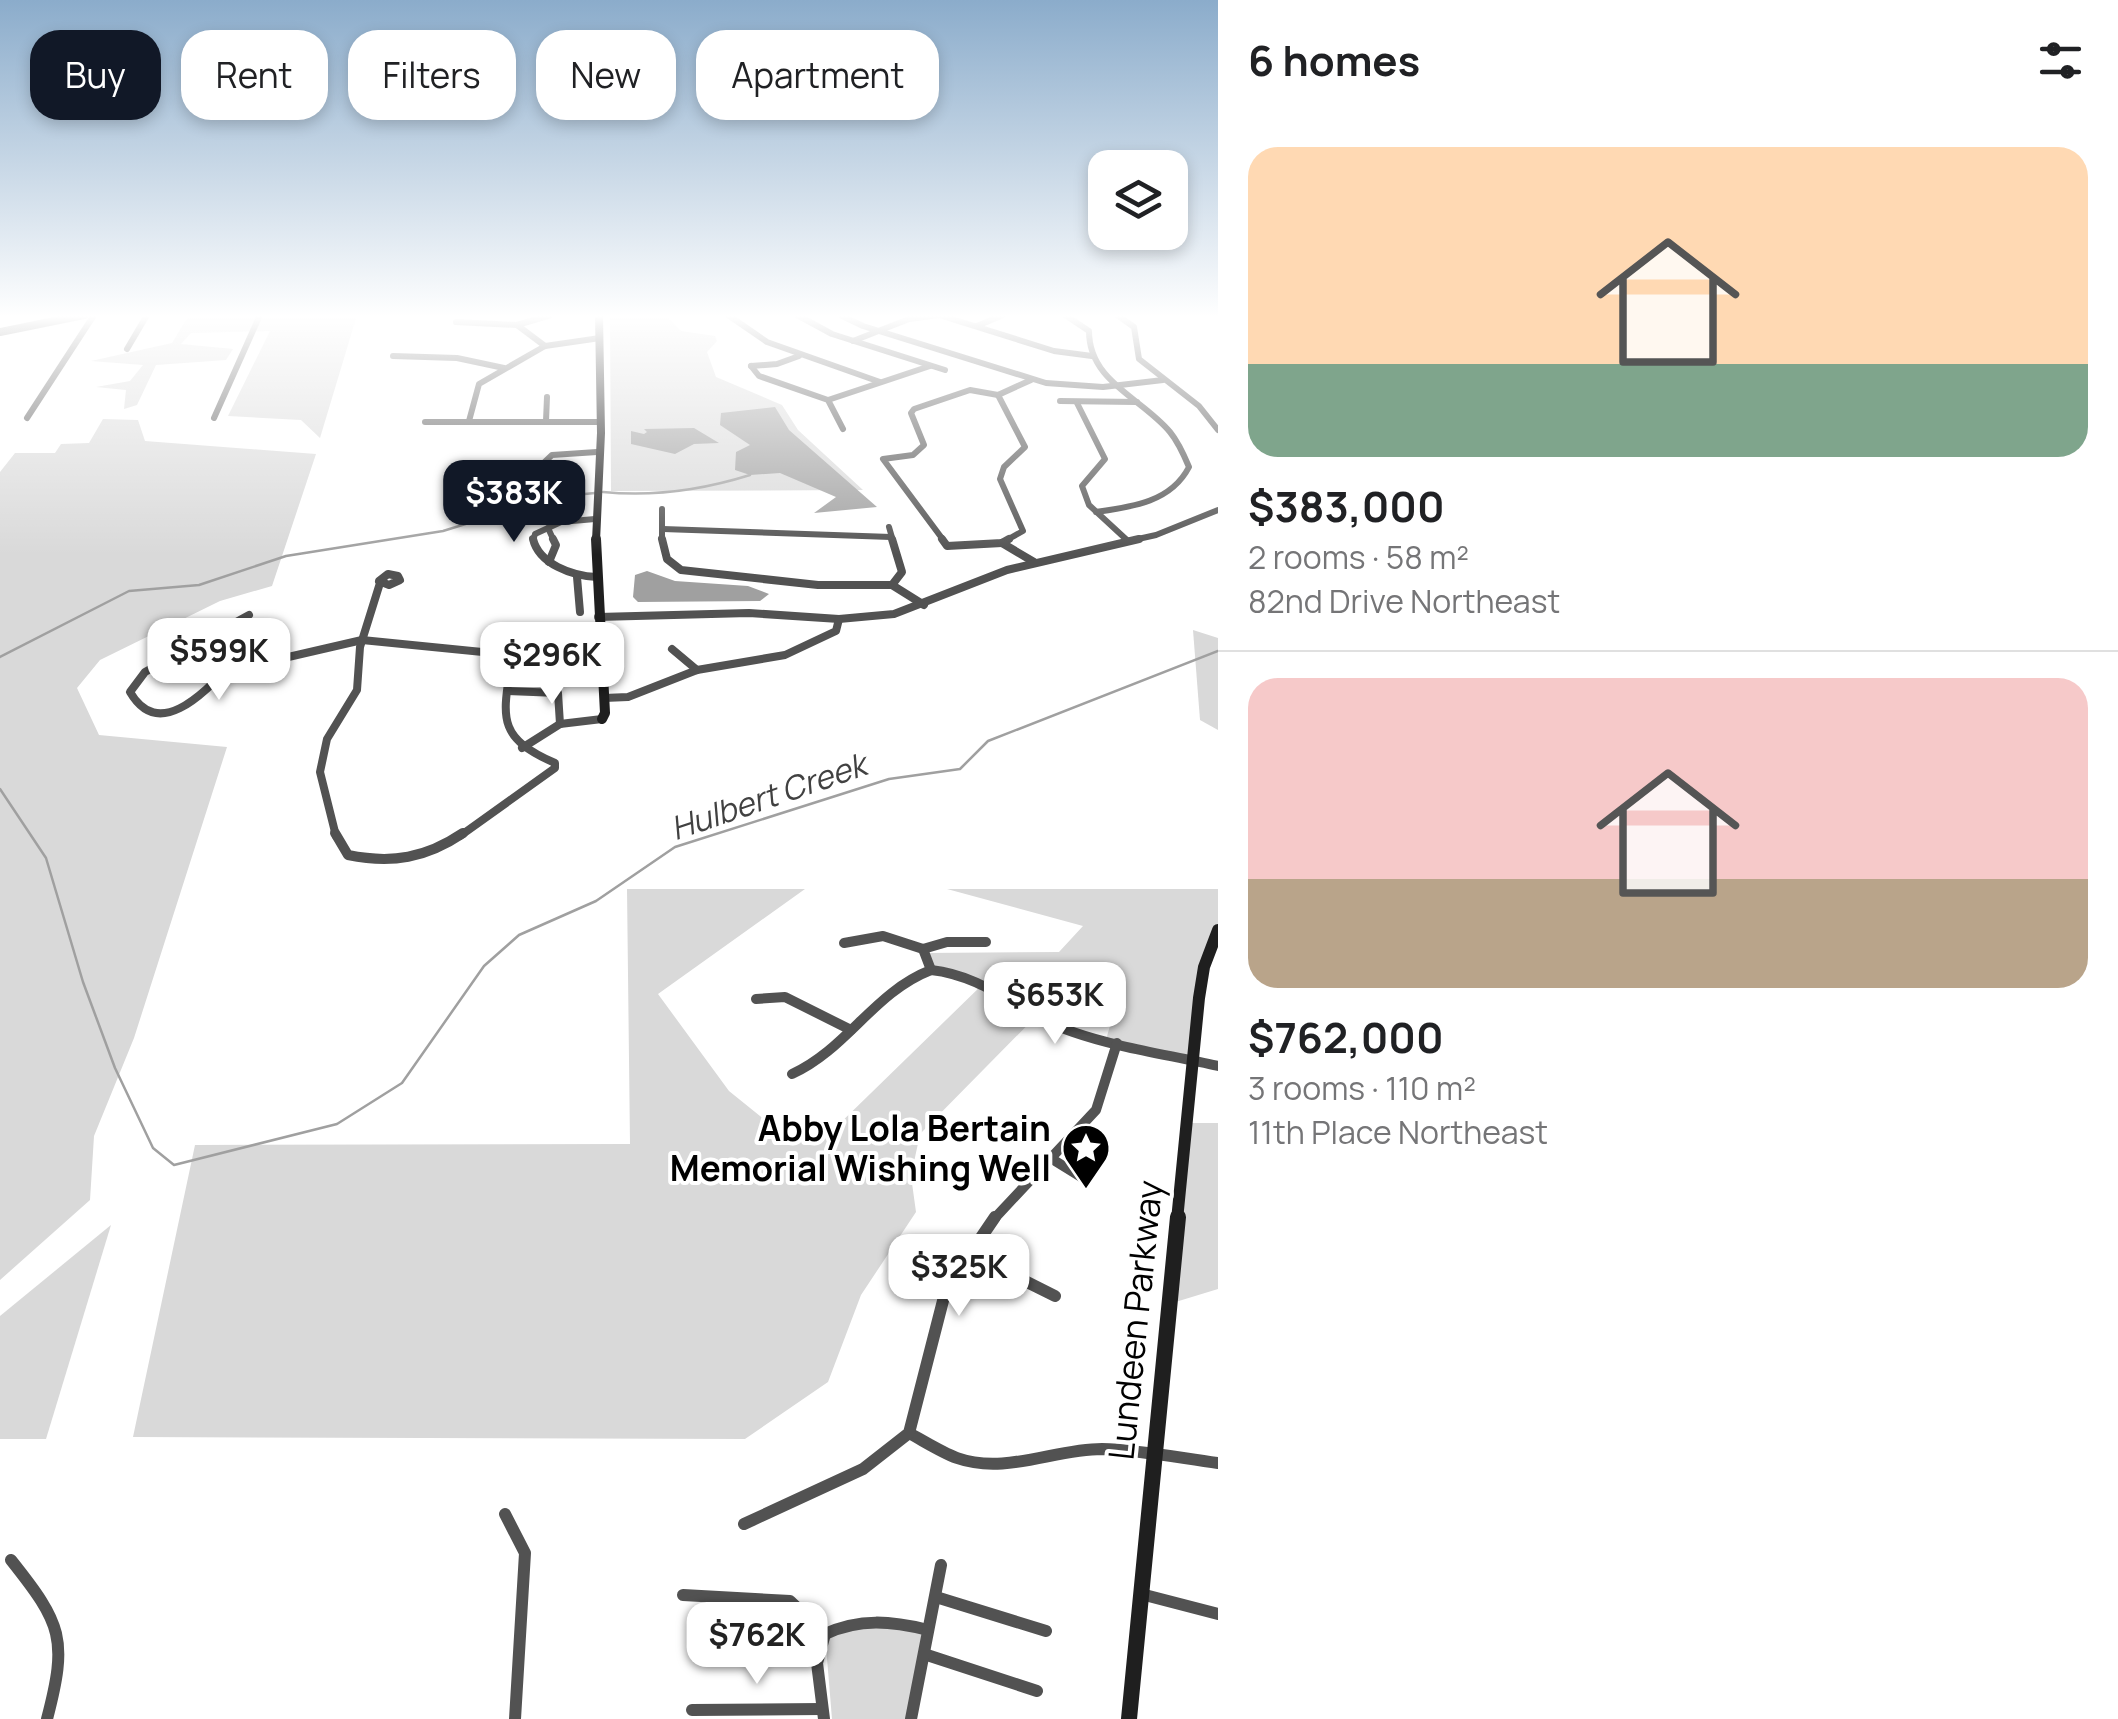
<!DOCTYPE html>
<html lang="en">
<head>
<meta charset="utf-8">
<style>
	body { margin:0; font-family:Manrope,sans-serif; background:#f6f6f6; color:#202124; height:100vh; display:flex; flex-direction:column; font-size:38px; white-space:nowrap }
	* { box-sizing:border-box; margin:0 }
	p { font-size:32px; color:#757577 }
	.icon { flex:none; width:55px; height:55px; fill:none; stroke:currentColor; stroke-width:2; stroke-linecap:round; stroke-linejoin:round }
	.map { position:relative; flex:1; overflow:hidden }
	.drawer { display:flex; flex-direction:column; background:#fff; width:900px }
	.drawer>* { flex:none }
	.hud { position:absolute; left:30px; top:30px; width:950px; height:90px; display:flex; gap:20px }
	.buttons { position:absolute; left:1088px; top:150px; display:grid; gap:20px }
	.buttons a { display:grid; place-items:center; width:100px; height:100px; border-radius:20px; background:#fff; box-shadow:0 5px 15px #0003; font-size:50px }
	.price { position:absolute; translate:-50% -85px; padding:0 22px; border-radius:20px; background:#fff; color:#222; font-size:32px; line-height:65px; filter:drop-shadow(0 2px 5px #0008) }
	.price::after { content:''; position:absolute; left:50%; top:60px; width:30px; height:22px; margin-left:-15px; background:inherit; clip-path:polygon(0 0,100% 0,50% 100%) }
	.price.selected { background:#111827; color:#fff }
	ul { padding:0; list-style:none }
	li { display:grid; align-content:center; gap:20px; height:530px; padding:0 30px }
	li+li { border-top:2px solid #e0e0e0 }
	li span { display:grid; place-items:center; height:310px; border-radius:30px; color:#555 }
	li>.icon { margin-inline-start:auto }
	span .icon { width:180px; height:180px; fill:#fffc; stroke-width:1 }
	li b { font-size:42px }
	h2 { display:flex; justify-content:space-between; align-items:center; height:120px; padding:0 30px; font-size:42px }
	.pill { padding:0 35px; border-radius:30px; background:#fff; box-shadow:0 5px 15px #0003; font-size:35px; line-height:90px }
	.pill.selected { background:#111827; color:#fff }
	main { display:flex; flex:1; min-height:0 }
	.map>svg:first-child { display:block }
	.green { fill:#d9d9d9 }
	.water { fill:#a0a0a0 }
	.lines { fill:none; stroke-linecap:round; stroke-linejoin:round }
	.stream { stroke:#a0a0a0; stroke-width:2.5 }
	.street-far3 { stroke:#525252; stroke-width:6 }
	.street-far2 { stroke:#525252; stroke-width:8 }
	.street-far1 { stroke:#525252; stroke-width:10 }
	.street { stroke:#525252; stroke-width:12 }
	.secondary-far3 { stroke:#1f1f1f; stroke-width:8 }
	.secondary-far2 { stroke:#1f1f1f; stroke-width:10 }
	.secondary-far1 { stroke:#1f1f1f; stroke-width:12 }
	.secondary { stroke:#1f1f1f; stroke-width:16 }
	.labels { text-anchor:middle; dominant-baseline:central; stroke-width:8; stroke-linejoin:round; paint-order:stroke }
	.water-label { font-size:32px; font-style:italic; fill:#414141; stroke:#fff }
	.near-poi-label { font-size:35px; font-weight:bold; fill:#000; stroke:#fff; text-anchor:end }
	.near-street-label { font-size:35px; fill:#000; stroke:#fff }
</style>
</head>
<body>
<main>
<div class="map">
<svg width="1218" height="1719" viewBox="0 0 1218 1719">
	<rect width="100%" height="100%" fill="#fff"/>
	<g class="green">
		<polygon points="189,315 357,315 320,438 301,420 228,416 270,331 191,333 181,344 233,349 226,360 156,365 137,405 124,409 126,390 96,387 130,381 143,365 91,361 172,343"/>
		<polygon points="610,315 665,315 681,331 715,336 717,341 707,352 716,377 782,405 798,430 863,490 611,491"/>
		<polygon points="103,419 138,420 145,441 316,454 272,586 220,601 100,660 77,688 99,735 227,747 134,1038 94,1136 90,1200 0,1280 0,472 15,453 55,453 61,444 89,443"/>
		<polygon points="1193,630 1218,638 1218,730 1200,720"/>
		<polygon points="627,889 805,889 658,994 729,1091 792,1142 832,1131 985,982 931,970 925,953 1059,952 1083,926 947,889 1218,889 1218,930 1212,944 1194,1061 1106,1040 1114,1011 1061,991 920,1134 911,1176 916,1212 861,1295 828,1382 745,1439 133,1437 195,1145 630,1144"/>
		<polygon points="1188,1123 1218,1123 1218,1289 1169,1304"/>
		<polygon points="111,1225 46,1439 0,1439 0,1316"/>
		<polygon points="871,1621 928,1630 911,1719 832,1719 825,1634"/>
	</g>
	<g class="water">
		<polygon points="775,407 789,430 877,507 814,513 836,497 780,473 750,475 735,470 736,452 750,445 720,425 721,413"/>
		<polygon points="694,428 719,443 694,444 675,454 631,444 631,431 644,434 647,432 644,429"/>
		<polygon points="647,571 675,581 748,586 769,594 760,601 638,602 633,597 635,575"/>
	</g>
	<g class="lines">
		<g class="stream">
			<path d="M603,492C653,497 702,490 750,475"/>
			<polyline points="0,657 129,591 199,585 286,556 443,531 553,497 595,493"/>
			<polyline points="0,789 46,858 83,982 115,1068 153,1148 174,1165 337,1124 402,1083 484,966 519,935 596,901 675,847 889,779 960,769 988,741 1218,651"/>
		</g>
		<g class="street-far3">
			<polyline points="728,315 767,342 880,382"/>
			<polyline points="797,315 832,334 945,370"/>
			<polyline points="840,315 863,326 1046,383 1103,387 1163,380"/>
			<path d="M1065,315L1089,331C1089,382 1142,398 1170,432C1179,443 1184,455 1189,467C1171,502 1132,507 1096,512"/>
			<polyline points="1117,315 1134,327 1139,359 1199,406 1218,430"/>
			<polyline points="456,322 517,325 551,315"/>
			<polyline points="517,325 545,346"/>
			<polyline points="977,326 1003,315"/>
			<polyline points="853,341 909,319 939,315 1054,351 1092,356"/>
			<polyline points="127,349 147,315"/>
			<polyline points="393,356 457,358 504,368"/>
			<polyline points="751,366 759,376 828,400 843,429"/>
			<polyline points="751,366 777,364 799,356"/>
			<polyline points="998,395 1025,447 1004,467 1000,479 1023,531 1005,541"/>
			<polyline points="998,395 1031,380"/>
			<polyline points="828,400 930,366"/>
			<polyline points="1060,401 1137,402"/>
			<polyline points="1077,403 1105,459 1082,486 1089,505 1128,541"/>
			<polyline points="27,418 94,315"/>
			<polyline points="214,418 260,315"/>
			<polyline points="469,421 479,384 545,346 600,338"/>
			<polyline points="546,421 547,397"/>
			<polyline points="425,422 601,422"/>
			<polyline points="528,478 552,455 597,452"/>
			<polyline points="889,527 893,541"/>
			<polyline points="548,528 554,541"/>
			<polyline points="663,529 891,537"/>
			<polyline points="533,541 535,534 561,522 595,519"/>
			<polyline points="662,541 662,509"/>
			<polyline points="944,541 883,459 913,455 924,445 911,413 914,409 970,390 998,395"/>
			<polyline points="1129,541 1156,535 1218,510"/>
		</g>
		<g class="street-far2">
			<path d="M533,539C539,564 572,576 597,577"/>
			<polyline points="662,539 667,559 681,570 818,585 892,585"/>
			<polyline points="892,539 902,572 892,585 924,605"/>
			<polyline points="942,539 947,546 1002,543 1009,539"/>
			<polyline points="1002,543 1034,562"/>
			<polyline points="549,562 556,545 553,539"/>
			<polygon points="388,574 398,576 400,580 389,585 379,581"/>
			<polyline points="577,577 580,612"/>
			<polyline points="598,617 749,613 839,619 894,614 1007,570 1139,539"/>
			<polyline points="208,635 261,656 284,658 362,640 512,655 599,643"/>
			<polyline points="672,649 697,670"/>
			<path d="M246,650C219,674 164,750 130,692L145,672L249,615"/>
			<polyline points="508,691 558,693 560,724"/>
			<polyline points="604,698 628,697 697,670 785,655 836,631 839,619"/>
			<polyline points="522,748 560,724 602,719"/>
			<polyline points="336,836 320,772 327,739 357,690 360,647 380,583"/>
			<path d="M460,836L555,768V763C493,736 504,715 512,655"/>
		</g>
		<g class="street-far1">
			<path d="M335,833L348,855C392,864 426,858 463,833"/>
			<polyline points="844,943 883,936 923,949 947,942 986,942"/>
			<path d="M931,970C987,976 1022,1015 1073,1032C1119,1048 1170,1055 1218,1066"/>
			<polyline points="756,999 785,997 851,1030"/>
			<path d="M792,1074C847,1049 874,992 931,970L923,949"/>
			<polyline points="1052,1159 1086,1180"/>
			<polyline points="993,1220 1096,1110 1117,1043"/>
		</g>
		<g class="street">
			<polyline points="967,1252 1055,1296"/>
			<path d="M909,1433C924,1441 941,1452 957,1458C1005,1475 1054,1449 1102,1449C1141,1450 1180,1458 1218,1463"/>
			<polyline points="505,1514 525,1553 515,1719"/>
			<polyline points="744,1524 863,1469 909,1433 946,1289 995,1217"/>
			<path d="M11,1560C62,1624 68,1639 47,1719"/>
			<polyline points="1141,1594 1218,1614"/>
			<path d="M683,1595L790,1601L825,1634C860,1618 891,1621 928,1630"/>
			<polyline points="936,1597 1046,1631"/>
			<polyline points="924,1654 1037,1691"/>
			<polyline points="692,1710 822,1709"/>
			<polyline points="824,1719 817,1663 825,1634"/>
			<polyline points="911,1719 941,1565"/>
		</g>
		<g class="secondary-far3">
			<polyline points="0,332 84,315"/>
			<polyline points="596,541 601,433 599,315"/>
		</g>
		<polyline class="secondary-far2" points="596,539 605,713 602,719"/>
		<polyline class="secondary-far1" points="1177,1220 1199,998 1204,967 1218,930"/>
		<polyline class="secondary" points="1129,1719 1178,1217"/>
	</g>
	<linearGradient id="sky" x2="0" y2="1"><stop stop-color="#8baccb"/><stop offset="0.57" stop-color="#fff"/><stop offset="1" stop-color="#fff" stop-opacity="0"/></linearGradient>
	<rect width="1218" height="555" fill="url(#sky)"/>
	<defs>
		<g id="sight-pin" transform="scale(2.5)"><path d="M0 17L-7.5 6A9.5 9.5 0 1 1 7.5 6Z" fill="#000" stroke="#fff"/><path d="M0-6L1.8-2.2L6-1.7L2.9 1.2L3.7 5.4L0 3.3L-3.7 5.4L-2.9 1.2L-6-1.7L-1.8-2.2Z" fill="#fff"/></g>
	</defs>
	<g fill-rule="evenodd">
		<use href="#sight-pin" x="1086" y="1148"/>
	</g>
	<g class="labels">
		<g class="water-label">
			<text transform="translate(768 796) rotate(-19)">Hulbert Creek</text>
		</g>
		<g class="near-poi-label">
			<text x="1051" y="1128">Abby Lola Bertain<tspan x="1051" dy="40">Memorial Wishing Well</tspan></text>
		</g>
		<g class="near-street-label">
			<text transform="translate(1135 1320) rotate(-84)">Lundeen Parkway</text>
		</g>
	</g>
</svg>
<div class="buttons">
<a><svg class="icon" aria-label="layers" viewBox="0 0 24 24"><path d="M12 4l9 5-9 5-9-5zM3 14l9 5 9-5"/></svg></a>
</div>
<b class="price selected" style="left:514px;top:545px">$383K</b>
<b class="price" style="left:219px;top:703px">$599K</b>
<b class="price" style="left:552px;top:707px">$296K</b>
<b class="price" style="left:1055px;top:1047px">$653K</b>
<b class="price" style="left:959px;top:1319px">$325K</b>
<b class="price" style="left:757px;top:1687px">$762K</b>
<div class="hud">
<a class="pill selected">Buy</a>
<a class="pill">Rent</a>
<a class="pill">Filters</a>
<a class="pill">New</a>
<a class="pill">Apartment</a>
</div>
</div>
<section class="drawer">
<h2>6 homes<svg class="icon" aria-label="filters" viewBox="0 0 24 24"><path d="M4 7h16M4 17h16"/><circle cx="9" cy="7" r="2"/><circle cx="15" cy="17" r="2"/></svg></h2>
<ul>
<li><span style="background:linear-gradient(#ffd9b3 70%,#7fa58c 0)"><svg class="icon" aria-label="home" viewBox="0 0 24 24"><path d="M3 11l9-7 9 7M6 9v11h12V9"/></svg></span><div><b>$383,000</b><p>2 rooms · 58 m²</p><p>82nd Drive Northeast</p></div></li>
<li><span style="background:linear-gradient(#f6c9c9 65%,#b9a48a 0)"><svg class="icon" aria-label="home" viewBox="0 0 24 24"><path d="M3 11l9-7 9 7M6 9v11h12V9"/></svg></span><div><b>$762,000</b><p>3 rooms · 110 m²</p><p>11th Place Northeast</p></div></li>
</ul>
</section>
</main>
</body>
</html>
